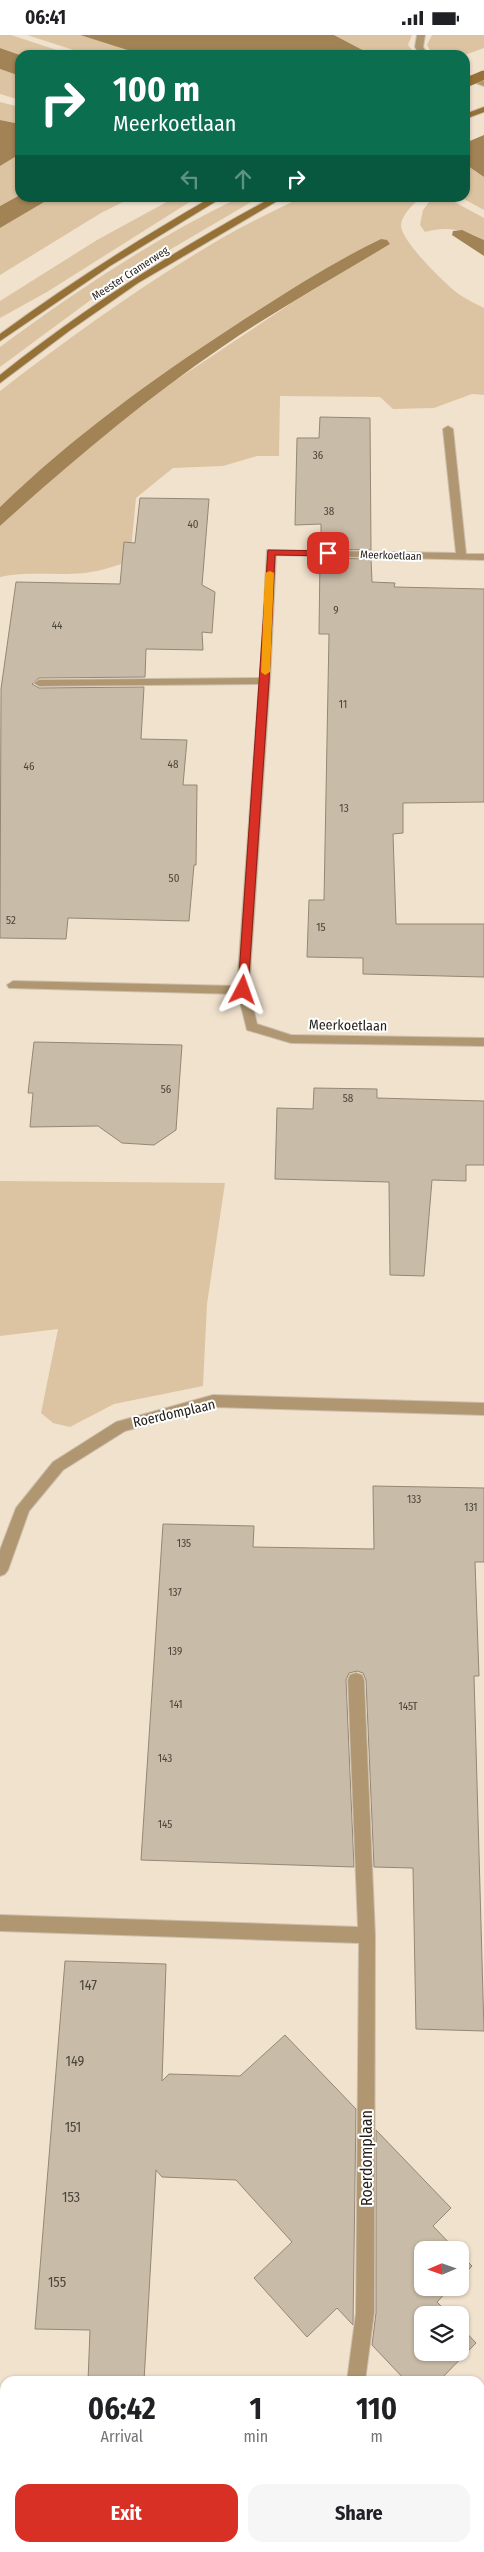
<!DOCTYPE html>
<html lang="en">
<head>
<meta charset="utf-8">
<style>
  body { margin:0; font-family:"Fira Sans Condensed",sans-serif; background:#f6f6f6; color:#202124; height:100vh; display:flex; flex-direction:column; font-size:19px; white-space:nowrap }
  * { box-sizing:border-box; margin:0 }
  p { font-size:16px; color:#757577 }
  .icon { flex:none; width:28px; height:28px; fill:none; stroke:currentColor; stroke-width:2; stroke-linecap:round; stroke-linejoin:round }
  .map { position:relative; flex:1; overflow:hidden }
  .sheet { position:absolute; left:0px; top:2341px; width:485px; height:176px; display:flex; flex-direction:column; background:#fff; border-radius:15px 15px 0 0; box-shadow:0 1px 4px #0004 }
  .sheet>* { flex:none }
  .top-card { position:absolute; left:15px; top:15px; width:455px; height:152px; border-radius:15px; box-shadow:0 1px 4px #0004; background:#0b6e4f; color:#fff; overflow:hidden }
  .needle { width:32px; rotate:268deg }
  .controls { position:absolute; left:414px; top:2206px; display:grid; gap:10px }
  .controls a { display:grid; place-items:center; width:55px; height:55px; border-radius:10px; background:#fff; box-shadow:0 1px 4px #0004; font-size:25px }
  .pin { position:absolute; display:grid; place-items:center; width:42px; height:42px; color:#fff; margin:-21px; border-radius:10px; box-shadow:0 2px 8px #0006 }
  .me { position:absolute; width:55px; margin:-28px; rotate:4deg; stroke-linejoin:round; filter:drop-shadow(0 0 4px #0008) }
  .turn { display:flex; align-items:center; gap:18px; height:105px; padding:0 15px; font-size:22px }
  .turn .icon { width:65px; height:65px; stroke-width:2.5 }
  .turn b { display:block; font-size:35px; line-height:42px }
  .lanes { display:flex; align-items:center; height:48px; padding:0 15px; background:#0003; justify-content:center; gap:25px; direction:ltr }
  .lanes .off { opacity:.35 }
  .eta { display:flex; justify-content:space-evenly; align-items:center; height:85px; text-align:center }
  .eta b { font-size:30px; font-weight:700; line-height:35px }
  .action { display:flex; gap:10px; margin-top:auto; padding:10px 15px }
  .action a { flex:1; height:58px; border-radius:15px; background:#d93025; color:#fff; font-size:20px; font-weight:700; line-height:58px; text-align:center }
  .action a+a { background:#f6f6f6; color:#202124 }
  .status { display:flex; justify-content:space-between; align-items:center; height:35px; padding:0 25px; background:#fff; direction:ltr }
  .status svg { height:14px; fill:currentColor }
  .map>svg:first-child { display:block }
</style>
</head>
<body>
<div class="status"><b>06:41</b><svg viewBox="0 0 49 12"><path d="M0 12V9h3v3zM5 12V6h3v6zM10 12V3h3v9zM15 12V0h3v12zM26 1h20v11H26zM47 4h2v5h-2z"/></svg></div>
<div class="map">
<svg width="484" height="2517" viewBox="0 0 484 2517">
  <rect width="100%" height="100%" fill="#f1e2ce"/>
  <g fill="#dcc4a2">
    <polygon points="0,0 11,0 72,20 20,20 0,13"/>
    <polygon points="27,0 80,0 143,20 89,20"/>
    <polygon points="334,0 412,0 408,10 416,20 372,20"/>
    <polygon points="432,0 484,0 484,13 465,20 433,20 427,10"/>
    <polygon points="0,34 20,41 20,65 0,59"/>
    <polygon points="0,67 20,72 20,89 0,85"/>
    <polygon points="20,119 20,160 0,171 0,131"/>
    <polygon points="465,129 484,142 484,175 462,163 465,162"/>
    <path d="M240 162 258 163 166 217 92 264 0 332V312C76 256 155 203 240 162Z"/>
    <polygon points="51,163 131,163 101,178 0,240 0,193"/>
    <polygon points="174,163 196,163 47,257 0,283 0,266 97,205"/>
    <path d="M300 163H420C413 170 401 180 401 191 402 207 446 250 460 260 468 265 476 269 484 273V360L472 359 434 373 393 374 380 362 280 361 279 421H257L223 431 173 433 136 463 130 526C115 531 101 536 85 538 56 541 29 536 0 542V491L91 410 173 347 293 267 390 209 381 204C329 229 282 260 234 291 151 345 71 403 0 472V356C71 301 145 248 222 203 248 188 274 176 300 163Z"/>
    <path d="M432 163H447L484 183V205C465 194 446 191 425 197L420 190 423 175Z"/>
    <polygon points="0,1146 225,1148 207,1269 203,1351 114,1369 70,1392 53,1388 41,1378 58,1294 0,1301"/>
  </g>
  <g fill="#a18355">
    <polygon points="80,0 334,0 372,20 143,20"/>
    <polygon points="0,13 20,20 20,41 0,34"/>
    <polygon points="465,64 484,71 484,142 465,129"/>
    <polygon points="0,85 20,89 20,119 0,131"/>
    <polygon points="20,160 20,162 51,163 0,193 0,171"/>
    <polygon points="462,195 484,205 484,221 452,200 453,196"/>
    <path d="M381 204 387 205 390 209C334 243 276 275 222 312 143 366 71 427 0 491V472C71 403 151 345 234 291 282 260 329 229 381 204Z"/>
  </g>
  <polygon fill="#f1e2ce" points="465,61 484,69 484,100 465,108"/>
  <g fill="#c8bba7" stroke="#948775">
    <polygon points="320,382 370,383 371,515 321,514 321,489 295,490 297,403 319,403"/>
    <polygon points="140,463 209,464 202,550 215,557 212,598 202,597 203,615 146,614 145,642 39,643 32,649 39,653 144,652 141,704 187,705 183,750 197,750 196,830 194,830 189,886 68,883 66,904 0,903 1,654 16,547 120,549 124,507 135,508"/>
    <polygon points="320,523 371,524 372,547 395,548 394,552 484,554 484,767 403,768 403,798 393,799 396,889 484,889 484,942 363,939 363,923 307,922 309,865 324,865 329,599 319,599"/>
    <polygon points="34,1007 182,1010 176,1095 154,1110 122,1108 98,1091 30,1092 33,1058 28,1058"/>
    <polygon points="314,1053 377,1054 377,1063 484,1066 484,1130 466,1130 466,1146 432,1145 424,1241 390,1240 389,1147 275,1144 277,1073 313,1074"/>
    <polygon points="373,1451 484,1453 484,1527 475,1527 479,1641 474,1641 484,1996 416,1994 413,1833 374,1832 366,1645 363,1638 357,1636 349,1638 346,1645 354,1832 141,1825 163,1489 254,1491 253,1512 374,1514"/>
    <polygon points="65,1926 166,1929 162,2046 169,2039 240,2041 285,2000 356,2074 353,2290 337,2273 307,2302 254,2243 292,2207 236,2145 162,2142 156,2135 144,2346 88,2346 90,2295 35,2294"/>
    <polygon points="376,2095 451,2173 433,2191 456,2215 422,2215 422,2252 451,2252 437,2267 450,2280 422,2280 422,2318 460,2318 460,2291 476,2308 439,2346 406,2346 372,2310 376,2278"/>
    <polygon points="460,2219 472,2231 460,2244"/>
  </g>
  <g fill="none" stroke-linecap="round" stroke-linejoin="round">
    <g stroke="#ccbfad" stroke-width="2">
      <g id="minor">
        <polygon points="417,0 425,0 423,12 428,20 420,20 415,12"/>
        <polygon points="465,39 484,46 484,51 465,44"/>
        <polygon points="448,391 453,394 466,519 484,519 484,525 276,520 270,646 249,955 257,989 291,1000 484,1003 484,1011 291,1008 247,995 238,959 9,953 7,950 13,946 237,951 259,649 39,651 34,648 39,645 260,643 267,515 456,518 443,394"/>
        <polygon points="213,1360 484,1368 484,1380 213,1372 125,1396 63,1435 29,1476 8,1535 5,1539 0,1541 0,1515 16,1473 53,1427 116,1387"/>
        <polygon points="356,1638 362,1640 364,1645 375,1900 374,2278 365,2346 347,2346 356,2278 359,1908 0,1896 0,1880 358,1892 348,1645 350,1640"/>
        <rect x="333" y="2512" width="20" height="5"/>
      </g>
    </g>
    <g stroke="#ccbfad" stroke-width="2">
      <g id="secondary">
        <polygon points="484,72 484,77 465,84 465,79"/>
        <path d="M212 162H223L110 231 0 306V299C68 249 139 204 212 162Z"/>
        <path d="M273 162H284L138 248 69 296 0 348V340C85 272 177 214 273 162Z"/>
      </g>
    </g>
    <use href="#minor" fill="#b09772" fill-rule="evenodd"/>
    <use href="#secondary" fill="#967135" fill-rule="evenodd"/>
    <g stroke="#ccbfad" stroke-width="10" stroke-linecap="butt">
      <polyline id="secondary-bridge" points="465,48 484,40"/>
    </g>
    <use href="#secondary-bridge" stroke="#967135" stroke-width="9"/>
  </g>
  <polygon fill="#d93025" stroke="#8d1f18" points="268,515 328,516 332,518 328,521 275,520 269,646 248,955 243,959 238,955"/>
  <polygon fill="#f59e0b" points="270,536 274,538 270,637 265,640 261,637 265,538"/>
  <g text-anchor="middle" stroke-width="4" stroke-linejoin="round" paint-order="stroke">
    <g font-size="11" fill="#231e17" stroke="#fff">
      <text transform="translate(130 238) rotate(-33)" y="4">Meester Cramerweg</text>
      <text transform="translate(391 520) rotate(2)" y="4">Meerkoetlaan</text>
    </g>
    <g font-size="11" fill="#4c453b">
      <text x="318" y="424">36</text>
      <text x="329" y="480">38</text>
      <text x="193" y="493">40</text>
      <text x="336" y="579">9</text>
      <text x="57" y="594">44</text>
      <text x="343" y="673">11</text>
      <text x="173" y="733">48</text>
      <text x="29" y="735">46</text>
      <text x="344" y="777">13</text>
      <text x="174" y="847">50</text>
      <text x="11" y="889">52</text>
      <text x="321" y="896">15</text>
      <text x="166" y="1058">56</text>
      <text x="348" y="1067">58</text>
      <text x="414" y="1468">133</text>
      <text x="471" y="1476">131</text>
      <text x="184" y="1512">135</text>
      <text x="175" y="1561">137</text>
      <text x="175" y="1620">139</text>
      <text x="176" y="1673">141</text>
      <text x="408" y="1675">145T</text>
      <text x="165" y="1727">143</text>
      <text x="165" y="1793">145</text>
    </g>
    <g font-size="14" fill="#231e17" stroke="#fff">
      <text transform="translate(348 990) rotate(1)" y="5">Meerkoetlaan</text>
      <text transform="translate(174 1378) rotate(-13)" y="5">Roerdomplaan</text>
    </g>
    <g font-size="14" fill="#4c453b">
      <text x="88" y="1955">147</text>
      <text x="75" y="2031">149</text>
      <text x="73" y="2097">151</text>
      <text x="71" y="2167">153</text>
      <text x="57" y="2252">155</text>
    </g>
    <g font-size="16" fill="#231e17" stroke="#fff">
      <text transform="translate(366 2123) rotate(-90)" y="6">Roerdomplaan</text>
    </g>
  </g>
</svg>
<div class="controls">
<a><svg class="needle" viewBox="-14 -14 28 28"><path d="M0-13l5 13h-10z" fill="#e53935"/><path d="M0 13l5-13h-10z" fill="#757577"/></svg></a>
<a><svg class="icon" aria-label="layers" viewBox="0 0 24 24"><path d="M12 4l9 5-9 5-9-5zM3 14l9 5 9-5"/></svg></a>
</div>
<div class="pin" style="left:328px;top:518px;background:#d93025"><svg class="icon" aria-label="arrive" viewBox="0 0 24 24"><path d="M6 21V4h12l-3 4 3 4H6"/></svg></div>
<svg class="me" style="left:243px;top:955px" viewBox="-20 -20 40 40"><path d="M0-17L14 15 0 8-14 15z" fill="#d93025" stroke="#fff" stroke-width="4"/></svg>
<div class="top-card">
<div class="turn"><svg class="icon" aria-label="right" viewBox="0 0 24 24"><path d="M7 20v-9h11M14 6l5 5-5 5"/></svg><div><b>100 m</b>Meerkoetlaan</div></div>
<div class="lanes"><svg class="icon off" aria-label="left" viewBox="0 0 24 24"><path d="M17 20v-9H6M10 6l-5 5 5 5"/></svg><svg class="icon off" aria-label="ahead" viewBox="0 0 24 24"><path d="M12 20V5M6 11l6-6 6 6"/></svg><svg class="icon" aria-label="right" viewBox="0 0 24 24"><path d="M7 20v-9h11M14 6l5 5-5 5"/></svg></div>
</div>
<section class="sheet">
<div class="eta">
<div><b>06:42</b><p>Arrival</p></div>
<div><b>1</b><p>min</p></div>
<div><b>110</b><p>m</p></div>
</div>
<div class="action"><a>Exit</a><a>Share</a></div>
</section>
</div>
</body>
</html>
